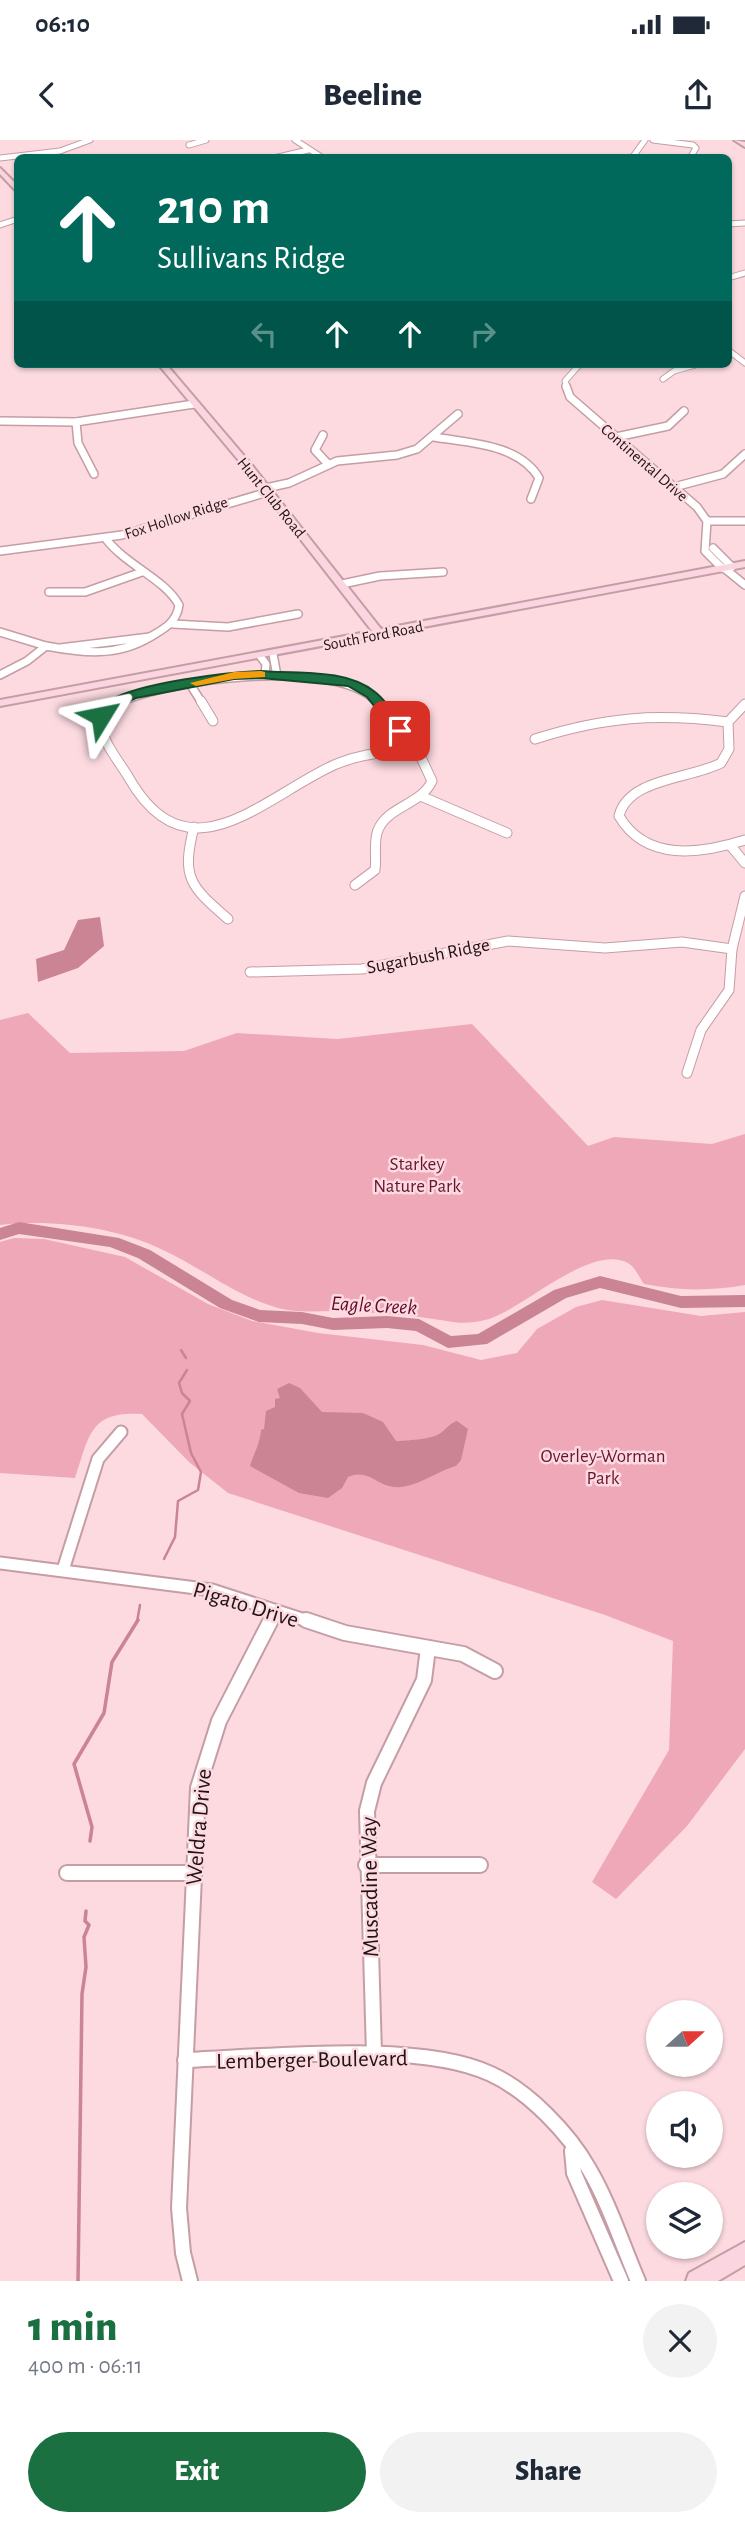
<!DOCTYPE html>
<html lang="en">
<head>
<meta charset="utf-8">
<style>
  body { margin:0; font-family:"Alegreya Sans",sans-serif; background:#f2f2f3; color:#1f2937; height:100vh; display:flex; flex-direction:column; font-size:26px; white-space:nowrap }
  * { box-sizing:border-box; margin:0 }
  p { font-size:23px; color:#747a83 }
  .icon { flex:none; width:38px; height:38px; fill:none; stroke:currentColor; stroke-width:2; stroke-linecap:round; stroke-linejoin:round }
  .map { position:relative; height:2141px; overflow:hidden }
  .side { display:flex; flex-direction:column; background:#fff; flex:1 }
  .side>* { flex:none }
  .top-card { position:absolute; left:14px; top:14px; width:718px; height:214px; border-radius:10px; box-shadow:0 2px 5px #0004; background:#00695c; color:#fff; overflow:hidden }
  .needle { width:46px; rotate:69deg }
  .fabs { position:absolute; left:646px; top:1860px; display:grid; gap:14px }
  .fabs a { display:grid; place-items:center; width:77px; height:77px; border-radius:50%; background:#fff; box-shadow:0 2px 5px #0004; font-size:35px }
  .pin { position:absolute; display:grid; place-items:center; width:60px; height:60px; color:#fff; margin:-30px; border-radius:14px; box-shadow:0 4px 10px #0006 }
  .me { position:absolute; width:77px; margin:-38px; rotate:55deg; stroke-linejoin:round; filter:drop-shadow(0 0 5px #0008) }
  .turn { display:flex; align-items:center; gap:24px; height:147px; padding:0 28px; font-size:32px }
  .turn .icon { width:91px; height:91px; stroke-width:2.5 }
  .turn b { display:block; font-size:49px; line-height:60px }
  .lanes { display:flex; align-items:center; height:66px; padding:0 28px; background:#0003; justify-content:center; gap:35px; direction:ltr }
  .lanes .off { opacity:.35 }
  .round { display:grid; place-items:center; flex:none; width:74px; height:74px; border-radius:37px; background:#f2f2f3 }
  .head { display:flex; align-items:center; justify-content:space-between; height:119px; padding:0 28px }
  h1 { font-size:42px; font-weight:800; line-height:52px; color:#1b7042 }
  .button { display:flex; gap:14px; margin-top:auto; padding:14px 28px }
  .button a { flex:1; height:80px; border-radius:42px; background:#1b7042; color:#fff; font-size:28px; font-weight:800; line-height:80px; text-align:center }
  .button a+a { background:#f2f2f3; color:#1f2937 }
  .status { display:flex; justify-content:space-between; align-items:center; height:49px; padding:0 35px; background:#fff; direction:ltr }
  .status svg { height:19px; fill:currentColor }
  header { display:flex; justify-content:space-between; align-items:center; height:91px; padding:0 28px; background:#fff; font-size:32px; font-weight:800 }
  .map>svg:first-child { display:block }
</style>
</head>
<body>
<div class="status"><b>06:10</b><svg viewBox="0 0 49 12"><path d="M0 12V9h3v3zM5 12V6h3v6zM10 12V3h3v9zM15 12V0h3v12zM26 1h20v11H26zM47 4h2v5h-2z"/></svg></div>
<header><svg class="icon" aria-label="back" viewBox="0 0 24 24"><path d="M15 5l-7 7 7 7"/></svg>Beeline<svg class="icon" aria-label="share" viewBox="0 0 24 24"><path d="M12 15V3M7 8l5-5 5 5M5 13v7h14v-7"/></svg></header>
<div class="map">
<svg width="745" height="2141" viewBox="0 0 745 2141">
  <rect width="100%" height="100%" fill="#fcdae0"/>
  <g fill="#efa8b8">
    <path d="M28 873 70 913 184 911 237 893 338 899 472 884 588 1006 614 997 712 1004 745 994V1145C710 1151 679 1151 644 1144 639 1137 635 1127 628 1123 591 1103 521 1170 489 1179 476 1183 460 1184 447 1181 411 1175 373 1172 336 1171 317 1171 297 1173 278 1168 238 1157 203 1129 165 1111 117 1087 53 1079 0 1085V880Z"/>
    <path d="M14 1098 44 1099 125 1117 208 1164 252 1181 318 1193 423 1205 481 1220 517 1213 537 1189 576 1167 602 1160 701 1176 745 1172V1609L687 1686 616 1759 592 1742 669 1610 673 1501 605 1475 228 1353 189 1322 142 1274C89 1271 90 1295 75 1338L0 1333V1102Z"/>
  </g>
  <g fill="#ca8494">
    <polygon points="100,777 104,806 78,828 38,842 36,819 64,810 78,780"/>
    <path d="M289 1243 300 1248 322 1272 363 1273 383 1282 396 1301C405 1301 432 1299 439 1294 446 1290 448 1284 457 1281L468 1289 461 1320 456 1326C437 1331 415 1349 394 1347 376 1345 368 1328 348 1337L342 1348 328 1358 299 1353 250 1326C254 1313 260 1304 261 1290L264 1289 266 1271 275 1267V1259L280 1258 277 1249Z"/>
  </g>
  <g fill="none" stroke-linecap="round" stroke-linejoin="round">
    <g stroke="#ca8494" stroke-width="2.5">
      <polyline points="181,1210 186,1218"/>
      <polyline points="164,1419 175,1397 178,1361 198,1350 201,1332 191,1313 182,1274 190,1261 182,1253 179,1243 187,1230"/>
      <polyline points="137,1482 140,1465"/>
    </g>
    <g stroke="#ca8494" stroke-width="3.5">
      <polyline points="90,1701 92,1687 74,1624 104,1573 112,1522 138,1480"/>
      <polyline points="78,2141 82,1854 86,1827 84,1797 89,1785 85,1781 86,1771"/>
    </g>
    <polygon fill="#ca8494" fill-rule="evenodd" points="19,1082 119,1098 150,1110 232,1160 260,1170 302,1172 333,1178 387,1176 419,1179 451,1196 478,1194 554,1150 600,1136 681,1156 745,1155 745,1167 681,1168 600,1148 566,1158 487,1204 448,1208 416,1191 387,1188 333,1190 302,1184 259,1182 220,1168 138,1118 110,1107 19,1094 0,1100 0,1088"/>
    <g stroke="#c59da5" stroke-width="7">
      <g id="street-far4">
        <polyline points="295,0 323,18"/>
        <polyline points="653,0 693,5 696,8 690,18"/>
        <polyline points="189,5 206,0"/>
        <polyline points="0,18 60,11 90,0"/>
        <polyline points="274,18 308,10"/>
        <polyline points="632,18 645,0"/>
        <polyline points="728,84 745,83"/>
        <polyline points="0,85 18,79"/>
        <polyline points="728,138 745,133"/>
        <polyline points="728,210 745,223"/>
        <polyline points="663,239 674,231 699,224"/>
        <polyline points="567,247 565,241 580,224"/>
      </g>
    </g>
    <g stroke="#c59da5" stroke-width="10">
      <g id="street-far3">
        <polyline points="566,246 570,257 697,367 707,381 705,411 722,428"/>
        <polyline points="0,281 76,282 194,264"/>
        <polyline points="76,282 78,303 94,334"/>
        <polyline points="323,295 315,310 328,324"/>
        <path d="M434 297C469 303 519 304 539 338L531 359"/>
        <polyline points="616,297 668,286 684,271"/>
        <polyline points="674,347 723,334 745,314"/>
        <polyline points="266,348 289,343 337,321 397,315 417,309 458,274"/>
        <polyline points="707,381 745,381"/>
        <path d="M106 399C127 426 165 439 179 465 177 482 164 489 150 497"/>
        <polyline points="713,408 732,427"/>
        <polyline points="0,411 122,395 268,352"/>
        <polyline points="724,428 745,445"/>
        <polyline points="342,444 380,436 443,432"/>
        <polyline points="49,452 85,452 142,432"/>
        <polyline points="173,484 228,487 298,474"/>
        <polyline points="0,492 46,506"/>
        <polyline points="273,514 277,536"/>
        <polyline points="260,516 266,524 265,535"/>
        <path d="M0 535 27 521 46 506C83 513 117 517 150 497L60 508"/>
        <polyline points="190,544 202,563"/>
        <path d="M118 563C169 539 338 516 378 563"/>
      </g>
    </g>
    <g stroke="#c59da5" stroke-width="11">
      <g id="street-far2">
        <path d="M122 561 101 576C99 600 118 619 129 638 188 741 262 658 334 625 359 614 387 612 413 607"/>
        <polyline points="201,561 213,581"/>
        <path d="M745 564 728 582 729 609 721 623C691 639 628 638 619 676 646 722 700 714 745 700"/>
        <path d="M535 599C604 577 656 573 728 582"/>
        <polyline points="423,657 507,693"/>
        <path d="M194 687C181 738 190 746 228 779"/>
        <polyline points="730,705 745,723"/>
        <path d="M355 745 375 730C377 717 373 702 378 690 388 666 421 665 432 641L418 611 377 561"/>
        <polyline points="250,832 362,829 508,801 605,808 682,802 732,809"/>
        <polyline points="687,933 701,890 729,850 732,809 745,756"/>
      </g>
    </g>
    <g stroke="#c59da5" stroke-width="15">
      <g id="street-far1">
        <polyline points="0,1423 212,1450 311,1482"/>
        <polyline points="63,1430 98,1319 121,1292"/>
        <polyline points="270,1482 276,1471"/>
      </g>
    </g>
    <g stroke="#c59da5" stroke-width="18">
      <g id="street">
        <polyline points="306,1480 345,1493 463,1514 495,1531"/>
        <polyline points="366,1725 480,1725"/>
        <polyline points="67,1733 193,1733"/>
        <polyline points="374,1914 367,1671 374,1643 424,1540 428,1508"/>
        <path d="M185 1920C266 1917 421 1900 491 1934 528 1951 569 1993 589 2029 609 2063 622 2104 638 2141"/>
        <polyline points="572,2011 574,2033 621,2141"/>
        <polyline points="190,2141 183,2113 179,2068 198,1648 219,1581 271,1480"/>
      </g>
    </g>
    <g stroke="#c59da5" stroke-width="4">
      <g id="secondary">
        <polygon points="734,0 745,2 745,7"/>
        <polygon points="0,28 18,46 18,53 0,34"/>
        <polygon points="158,224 166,224 251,324 381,489 745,421 745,427 0,566 0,560 372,491 245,328"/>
        <polygon points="745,2102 745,2125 718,2141 686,2141 689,2133"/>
      </g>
    </g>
    <use href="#street-far4" stroke="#fff" stroke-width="5"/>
    <use href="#street-far3" stroke="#fff" stroke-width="7"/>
    <use href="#street-far2" stroke="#fff" stroke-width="9"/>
    <use href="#street-far1" stroke="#fff" stroke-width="11"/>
    <use href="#street" stroke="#fff" stroke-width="14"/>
    <use href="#secondary" fill="#fbd6e0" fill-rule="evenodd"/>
  </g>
  <path fill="#1b7042" stroke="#12492b" stroke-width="2" d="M261 531C297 534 346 528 375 552 387 561 397 578 406 591L396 593 367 557 348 546 261 538 234 539 136 558 118 566 105 578 95 576C100 570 105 564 111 560 139 543 227 532 261 531Z"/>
  <polygon fill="#f59e0b" points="261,531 265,532 265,537 234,539 196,546 190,543 234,532"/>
  <g text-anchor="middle" stroke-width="5" stroke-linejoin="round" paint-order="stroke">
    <g font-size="16" fill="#201215" stroke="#fcdae0">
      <text transform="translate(645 322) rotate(41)" y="6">Continental Drive</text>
      <text transform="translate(272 357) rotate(51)" y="6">Hunt Club Road</text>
      <text transform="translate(176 377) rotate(-18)" y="6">Fox Hollow Ridge</text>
      <text transform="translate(373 495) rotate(-11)" y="6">South Ford Road</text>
    </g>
    <g font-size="19" fill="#201215" stroke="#fcdae0">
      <text transform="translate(428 815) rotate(-11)" y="7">Sugarbush Ridge</text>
    </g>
    <g font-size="19" fill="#681432" stroke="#fcdae0">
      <text x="417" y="1030">Starkey<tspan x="417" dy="22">Nature Park</tspan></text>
      <text x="603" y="1322">Overley-Worman<tspan x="603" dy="22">Park</tspan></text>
    </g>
    <g font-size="21" font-style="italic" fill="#610b2c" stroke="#fcdae0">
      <text transform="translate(374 1165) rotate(3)" y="7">Eagle Creek</text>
    </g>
    <g font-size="23" fill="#201215" stroke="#fcdae0">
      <text transform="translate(246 1464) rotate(17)" y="8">Pigato Drive</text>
      <text transform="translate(198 1687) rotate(-85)" y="8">Weldra Drive</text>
      <text transform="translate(369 1747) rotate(-91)" y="8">Muscadine Way</text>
      <text transform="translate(312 1919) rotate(-1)" y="8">Lemberger Boulevard</text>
    </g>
  </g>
</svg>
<div class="fabs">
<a><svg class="needle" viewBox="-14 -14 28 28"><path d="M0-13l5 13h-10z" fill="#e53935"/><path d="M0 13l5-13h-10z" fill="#747a83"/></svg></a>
<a><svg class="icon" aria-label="sound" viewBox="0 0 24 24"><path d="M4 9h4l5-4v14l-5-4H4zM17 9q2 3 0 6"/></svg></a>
<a><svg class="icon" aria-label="layers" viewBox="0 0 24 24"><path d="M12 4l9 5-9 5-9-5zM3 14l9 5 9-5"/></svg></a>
</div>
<div class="pin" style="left:400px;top:591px;background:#d93025"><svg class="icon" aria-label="arrive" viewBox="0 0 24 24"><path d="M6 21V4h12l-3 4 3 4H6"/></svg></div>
<svg class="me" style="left:101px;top:576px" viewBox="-20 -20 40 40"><path d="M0-17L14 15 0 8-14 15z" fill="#1b7042" stroke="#fff" stroke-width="4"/></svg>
<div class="top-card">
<div class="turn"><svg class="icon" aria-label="ahead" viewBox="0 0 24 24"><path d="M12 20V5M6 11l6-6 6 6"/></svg><div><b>210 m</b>Sullivans Ridge</div></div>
<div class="lanes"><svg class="icon off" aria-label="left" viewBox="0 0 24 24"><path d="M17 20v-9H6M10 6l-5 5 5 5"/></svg><svg class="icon" aria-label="ahead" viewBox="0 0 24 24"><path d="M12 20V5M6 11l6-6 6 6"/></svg><svg class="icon" aria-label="ahead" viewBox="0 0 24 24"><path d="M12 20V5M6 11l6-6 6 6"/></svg><svg class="icon off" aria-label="right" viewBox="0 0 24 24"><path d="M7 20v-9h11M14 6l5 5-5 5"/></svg></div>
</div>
</div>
<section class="side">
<div class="head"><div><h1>1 min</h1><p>400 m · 06:11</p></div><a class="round"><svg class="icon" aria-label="close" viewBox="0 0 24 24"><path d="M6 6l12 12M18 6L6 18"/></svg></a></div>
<div class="button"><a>Exit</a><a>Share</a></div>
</section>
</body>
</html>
